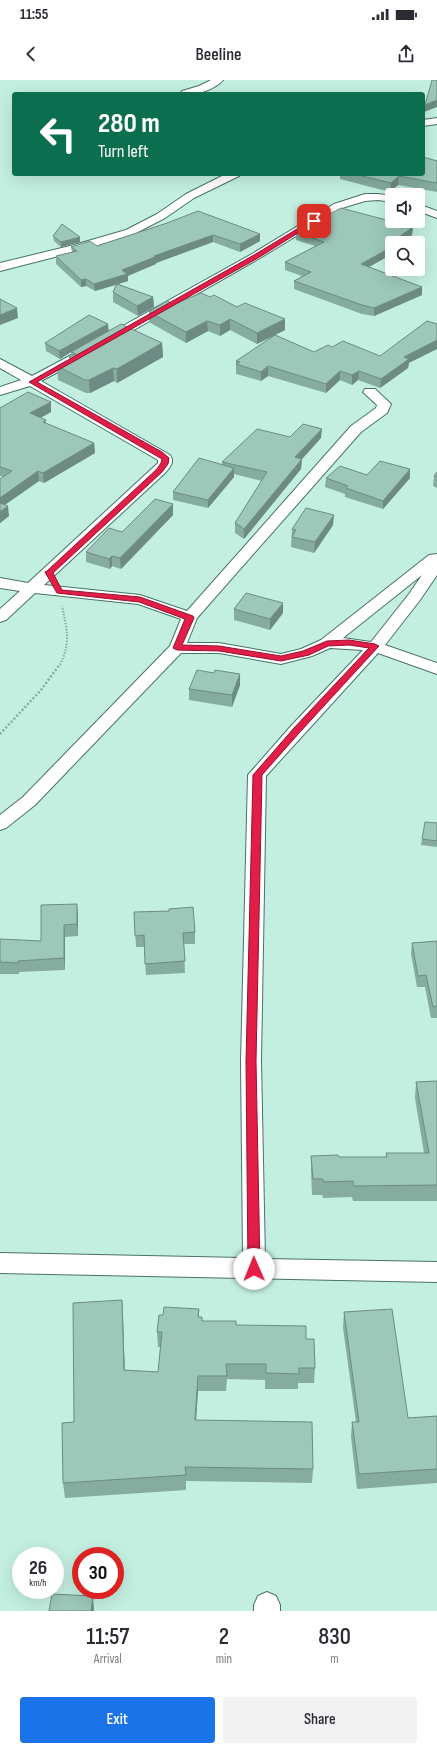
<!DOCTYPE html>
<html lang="en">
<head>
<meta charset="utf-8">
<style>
  body { margin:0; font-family:"Sofia Sans Condensed",sans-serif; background:#f2f2f3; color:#2b2b33; height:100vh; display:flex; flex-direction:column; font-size:15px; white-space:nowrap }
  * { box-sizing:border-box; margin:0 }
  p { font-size:13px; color:#7c7c81 }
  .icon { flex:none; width:22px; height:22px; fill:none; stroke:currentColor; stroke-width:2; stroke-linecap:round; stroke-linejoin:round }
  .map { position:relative; height:1531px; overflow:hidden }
  .panel { display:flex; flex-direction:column; background:#fff; flex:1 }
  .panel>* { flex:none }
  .hud { position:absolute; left:12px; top:12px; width:413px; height:84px; border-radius:4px; box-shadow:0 4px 16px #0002; background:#0b6e4f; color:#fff; overflow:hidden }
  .buttons { position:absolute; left:385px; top:108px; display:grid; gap:8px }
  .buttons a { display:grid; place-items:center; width:40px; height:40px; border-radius:4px; background:#fff; box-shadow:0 4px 16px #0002; font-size:20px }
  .speed { position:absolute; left:12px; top:1467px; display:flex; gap:8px; font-size:20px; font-weight:700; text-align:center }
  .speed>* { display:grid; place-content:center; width:52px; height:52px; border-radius:50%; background:#fff; box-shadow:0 4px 16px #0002; line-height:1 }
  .speed small { font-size:10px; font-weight:400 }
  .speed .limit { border:6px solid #d22; background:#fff; color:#111 }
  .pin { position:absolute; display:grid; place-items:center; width:34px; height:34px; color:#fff; margin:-17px; border-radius:8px; box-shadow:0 2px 6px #0006 }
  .me { position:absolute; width:44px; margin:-22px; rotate:359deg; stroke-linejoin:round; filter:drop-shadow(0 0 3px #0008) }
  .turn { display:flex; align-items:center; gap:14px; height:84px; padding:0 20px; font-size:18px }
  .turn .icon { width:52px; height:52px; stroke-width:2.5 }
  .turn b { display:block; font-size:28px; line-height:34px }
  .eta { display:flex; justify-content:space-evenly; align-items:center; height:68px; text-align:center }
  .eta b { font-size:24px; font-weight:600; line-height:28px }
  .cta { display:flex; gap:8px; margin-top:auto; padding:8px 20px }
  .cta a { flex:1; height:46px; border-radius:4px; background:#1a73e8; color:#fff; font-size:16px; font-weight:600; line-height:46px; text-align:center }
  .cta a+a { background:#f2f2f3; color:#2b2b33 }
  .status { display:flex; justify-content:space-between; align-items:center; height:28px; padding:0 20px; background:#fff; direction:ltr }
  .status svg { height:11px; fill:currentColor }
  header { display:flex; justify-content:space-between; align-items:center; height:52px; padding:0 20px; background:#fff; font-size:18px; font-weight:600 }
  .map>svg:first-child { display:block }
</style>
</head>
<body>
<div class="status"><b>11:55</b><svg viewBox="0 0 49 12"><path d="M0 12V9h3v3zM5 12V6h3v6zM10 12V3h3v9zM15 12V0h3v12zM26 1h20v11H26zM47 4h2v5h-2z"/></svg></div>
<header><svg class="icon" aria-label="back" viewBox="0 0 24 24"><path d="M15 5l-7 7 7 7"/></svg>Beeline<svg class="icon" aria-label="share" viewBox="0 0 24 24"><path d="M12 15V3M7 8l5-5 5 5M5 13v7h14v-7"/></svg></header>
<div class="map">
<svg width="437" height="1531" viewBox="0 0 437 1531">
  <rect width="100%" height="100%" fill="#c3efe0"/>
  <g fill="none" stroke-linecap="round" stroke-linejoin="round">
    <g stroke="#497265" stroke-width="2">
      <g id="minor">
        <path d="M211 0H223C215 10 193 17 181 13L182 11 199 6Z"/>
        <polygon points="437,38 437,44 423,46 423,40"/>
        <polygon points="226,94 240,94 239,96 194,118 165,138 134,154 82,170 0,191 0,183 74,165 126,150 157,134 186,114"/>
        <polygon points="365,114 378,114 392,116 392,122 378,120 365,121 342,128 260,178 111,263 103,263 101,260 103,257 252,174 334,124"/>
        <polygon points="418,124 437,131 437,138 418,131"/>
        <path d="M79 271 84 272 85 275 84 278 41 301 170 375C175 382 170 387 165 393L44 505 140 515 187 531 351 346 376 328 377 325 363 312 365 309H375L391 324 387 333 361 352 197 538 187 563H219L281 574 301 569 321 560 429 475 437 474V495L420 520 385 565 437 583V594L378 573 266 696 261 981 265 1179 437 1182V1202L0 1193V1173L243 1178 241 981 248 695 291 646 363 570 330 568 312 576 281 584 219 573H181L35 725 6 748 0 750V735L23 717 170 566 181 539 138 524 35 513 6 540 0 542V529L20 511 0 508V498L28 503 158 383V380L30 306 0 315V307L21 300 0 288V279L32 296ZM422 495 409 514 371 562 343 558Z"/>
        <polygon points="267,1512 276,1516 280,1525 280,1531 254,1531 254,1525 258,1516"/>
      </g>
    </g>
    <path stroke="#88aba0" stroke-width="2" stroke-dasharray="1.5 1.5" stroke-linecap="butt" d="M60 585C71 562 67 550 62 526"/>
    <polyline stroke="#88aba0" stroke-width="2.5" stroke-dasharray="2 2" stroke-linecap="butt" points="0,654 41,610 60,584"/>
    <use href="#minor" fill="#fff" fill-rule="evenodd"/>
  </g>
  <g fill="#86ab9f">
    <polygon points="427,78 437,81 437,112 398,105 390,112 340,99 340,94 423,94"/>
    <polygon points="167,143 260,161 240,172 213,162 156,183 156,184 128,195 128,201 118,204 153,217 154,227 138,236 113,222 113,212 116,205 95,211 86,206 81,207 56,184 56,176 72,172 71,167 97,166"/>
    <polygon points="413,147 412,155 401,163 392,163 392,174 369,187 422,207 422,215 374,236 362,234 294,209 294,201 302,196 285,190 285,182 315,166 296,160 296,152"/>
    <polygon points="53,156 80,162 61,167 54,161"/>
    <polygon points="210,217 237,227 285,239 285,250 257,264 230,250 220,256 208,251 186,263 149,242 149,232 174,224"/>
    <polygon points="109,251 162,263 163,277 117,303 114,301 90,313 86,313 58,300 57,286 70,280 69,277 72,276 71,272 60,279 46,271 45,263"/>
    <polygon points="332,267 380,276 409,283 408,288 380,308 358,300 352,305 340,300 326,313 268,296 261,301 236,294 236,281 314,272"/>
    <polygon points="51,322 51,332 40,338 46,340 46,343 94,363 95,373 44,403 39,401 5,425 9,436 0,443 3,397 0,396 0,328"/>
    <polygon points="290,357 321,358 302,379 301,389 244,459 235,453 235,443 262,401 234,394 234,397 208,428 173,420 173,412 222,384 222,382"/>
    <polygon points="437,392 437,408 433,406 434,396"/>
    <polygon points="367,395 410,398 383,429 345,417 345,414 325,407 326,398"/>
    <polygon points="173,424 173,435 121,489 112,486 110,489 86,482 86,472"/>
    <polygon points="333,445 314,473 291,467 292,449"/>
    <polygon points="234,529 283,533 270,550 234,540"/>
    <polygon points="214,593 240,594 240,605 232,627 189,620 189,609"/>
    <polygon points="437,743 437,767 421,765 422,759"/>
    <polygon points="134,832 195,852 195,864 184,864 185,893 146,895 144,867 136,867"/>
    <polygon points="78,835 78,856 65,857 65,890 19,892 19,894 0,894 0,859 41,861"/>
    <polygon points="437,861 437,938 431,938 425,907 417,907 411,874 412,863"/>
    <polygon points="437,1001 437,1121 353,1121 352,1117 323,1118 322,1115 312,1115 311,1091 311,1076 339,1077 386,1077 386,1073 424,1073 415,1018 416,1002"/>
    <polygon points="122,1220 125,1290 158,1292 161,1267 158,1267 157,1252 163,1235 199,1229 199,1237 203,1241 236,1245 306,1259 315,1288 314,1303 298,1303 298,1309 265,1309 265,1300 227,1299 226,1311 198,1311 196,1340 313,1389 312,1403 186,1401 186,1410 65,1418 63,1403 74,1342"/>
    <polygon points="344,1232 408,1338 437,1336 437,1403 357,1409 351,1357 352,1342 356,1342 343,1248"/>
  </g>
  <g fill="#6d8b82">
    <polygon points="437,20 437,27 424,32 425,25"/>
    <polygon points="399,96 398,105 390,112 391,103"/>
    <polygon points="413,147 412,155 401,163 392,163 392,174 360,192 361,184"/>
    <polygon points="260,154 260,161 240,172 240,164"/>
    <polygon points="213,155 213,162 156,183 156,184 128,196 128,201 95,211 94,204 122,190 154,176"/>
    <polygon points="80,157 80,162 61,167 61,162"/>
    <polygon points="86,199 86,206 81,207 81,200"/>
    <polygon points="422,207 422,215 374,236 374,228"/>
    <polygon points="153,217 154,227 138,236 137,226"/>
    <polygon points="17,228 18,238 0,245 0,235"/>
    <polygon points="230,239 230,250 220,256 220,245"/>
    <polygon points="285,239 285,250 257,264 257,253"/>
    <polygon points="207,241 208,251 186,263 186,252"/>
    <polygon points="108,244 109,252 71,272 60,279 59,271"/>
    <polygon points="437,260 437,269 409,283 408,288 380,308 381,299 404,277"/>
    <polygon points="162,263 163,277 117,303 117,289"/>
    <polygon points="268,286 268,296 261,301 261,292"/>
    <polygon points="113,288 114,301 90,313 89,300"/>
    <polygon points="340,291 340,300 326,313 326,304"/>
    <polygon points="359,291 358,300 352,305 352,295"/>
    <polygon points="51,322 51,332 31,343 30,333"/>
    <polygon points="322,349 321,358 302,379 301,389 244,459 244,449 295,377"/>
    <polygon points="94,363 95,373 44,403 43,393"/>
    <polygon points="234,388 234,397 208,428 208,420"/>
    <polygon points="410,389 410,398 383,429 383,421"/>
    <polygon points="38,391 39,401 0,428 0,418"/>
    <polygon points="173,424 173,435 121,489 120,478"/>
    <polygon points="8,426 9,436 0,443 0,432"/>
    <polygon points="334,435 333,445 314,473 315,462"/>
    <polygon points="112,476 112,486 110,489 109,479"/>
    <polygon points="283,523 283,533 270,550 270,539"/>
    <polygon points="240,594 240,605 232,627 232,615"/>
    <polygon points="77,824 78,835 78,856 77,844"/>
    <polygon points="64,845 65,857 65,890 64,878"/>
    <polygon points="122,1220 123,1235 125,1305 124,1290"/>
    <polygon points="198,1296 198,1311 195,1355 195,1340"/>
    <polygon points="93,1516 94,1531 91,1531"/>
  </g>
  <g fill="#9cc7b9" stroke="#6d8b82">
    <polygon points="432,0 437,0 437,20 425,25"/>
    <polygon points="423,77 427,78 437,81 437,103 399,96 391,103 354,94 423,94"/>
    <polygon points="341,128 413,147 391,163 392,164 392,167 361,184 422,207 374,228 362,225 294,201 311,192 285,182 324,162 296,152"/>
    <polygon points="198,131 260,154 240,164 213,155 154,176 155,177 122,190 127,194 94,204 86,199 81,200 56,176 77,171 71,167 90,161 97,166 167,143"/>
    <polygon points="62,144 80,157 61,162 53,156"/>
    <polygon points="117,204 153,217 137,226 113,212"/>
    <polygon points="201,213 210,217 214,215 237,227 245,223 285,239 257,253 230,239 220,245 207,241 186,252 149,232 167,221 174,224"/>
    <polygon points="0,219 17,228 0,235"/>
    <polygon points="89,235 108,244 59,271 45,263"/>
    <polygon points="427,241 437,244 437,260 404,277 409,279 381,299 359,291 352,295 340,291 326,304 268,286 261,292 236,284 240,282 236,281 275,255 314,272 328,265 332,267 343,261 380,276"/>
    <polygon points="121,244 162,263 117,289 113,288 89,300 85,300 57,286 72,279 69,277 76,274 71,272"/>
    <polygon points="28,312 51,322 30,333 46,340 43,342 94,363 43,393 38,391 0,418 0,399 12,391 0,387 0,328"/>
    <polygon points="303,344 322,349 295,377 302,379 244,449 235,443 267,392 222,382 257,349 290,357"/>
    <polygon points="199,378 234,388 208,420 173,412"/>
    <polygon points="380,381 410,389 383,421 346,408 348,406 326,398 340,386 367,395"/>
    <polygon points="437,392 437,397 434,396"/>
    <polygon points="155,419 173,424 120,478 112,476 109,479 86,472 109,448 122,452"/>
    <polygon points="0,423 8,426 0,432"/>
    <polygon points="306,428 334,435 315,462 292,457 296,450 292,449"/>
    <polygon points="246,513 283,523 270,539 234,529"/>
    <polygon points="197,590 214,593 215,590 240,594 232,615 189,609"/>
    <polygon points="425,742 437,743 437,761 422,759"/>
    <polygon points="77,824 77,844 64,845 64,878 18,881 18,883 0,882 0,859 41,861 41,825"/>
    <polygon points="193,827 195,852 183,853 185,881 145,884 144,855 135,856 134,832 169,831 169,829"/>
    <polygon points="437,861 437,926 433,927 426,895 418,896 412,863"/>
    <polygon points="437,1001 437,1105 354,1106 353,1101 324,1102 323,1099 313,1099 311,1076 338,1075 339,1077 387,1077 386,1073 429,1073 416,1002"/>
    <polygon points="122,1220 124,1290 158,1292 162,1252 157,1252 159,1235 163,1235 164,1227 199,1229 198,1237 202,1237 202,1241 236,1241 236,1245 306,1246 306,1259 314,1259 315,1288 299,1288 299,1294 266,1293 266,1284 226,1284 227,1296 198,1296 195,1340 312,1342 313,1389 185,1387 186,1395 63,1403 62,1343 74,1342 73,1223"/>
    <polygon points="392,1229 408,1338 437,1336 437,1389 359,1394 352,1342 359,1342 344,1232"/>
    <polygon points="52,1514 93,1516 91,1531 49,1531"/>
  </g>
  <polygon fill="#e11d48" stroke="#92132f" points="312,140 317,141 258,178 37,302 162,372 169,378 168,384 162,392 53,493 62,510 140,517 193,536 194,538 182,565 219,566 281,576 303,571 327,561 349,560 375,564 379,566 300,652 262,695 256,981 260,1189 258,1192 254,1194 250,1192 248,1189 246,981 253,695 294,648 369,568 349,565 328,566 309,575 281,581 219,571 177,570 173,568 185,539 139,522 57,513 45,492 47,491 157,389 161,383 162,379 29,302 254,175"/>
</svg>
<div class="buttons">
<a><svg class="icon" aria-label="sound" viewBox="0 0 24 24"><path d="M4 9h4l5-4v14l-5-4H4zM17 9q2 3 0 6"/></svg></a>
<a><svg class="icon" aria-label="search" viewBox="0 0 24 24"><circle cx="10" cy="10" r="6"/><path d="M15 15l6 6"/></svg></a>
</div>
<div class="speed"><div>26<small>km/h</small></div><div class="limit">30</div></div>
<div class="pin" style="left:314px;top:141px;background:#d93025"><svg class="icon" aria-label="arrive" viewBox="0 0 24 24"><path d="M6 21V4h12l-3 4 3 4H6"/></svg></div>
<svg class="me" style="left:254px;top:1189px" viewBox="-20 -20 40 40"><circle r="19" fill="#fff"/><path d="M0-13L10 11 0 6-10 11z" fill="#e11d48"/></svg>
<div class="hud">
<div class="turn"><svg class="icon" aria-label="left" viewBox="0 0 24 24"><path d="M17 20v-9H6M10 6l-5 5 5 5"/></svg><div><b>280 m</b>Turn left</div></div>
</div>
</div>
<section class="panel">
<div class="eta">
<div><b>11:57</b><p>Arrival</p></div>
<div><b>2</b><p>min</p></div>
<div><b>830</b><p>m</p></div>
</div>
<div class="cta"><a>Exit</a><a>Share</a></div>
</section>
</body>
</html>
